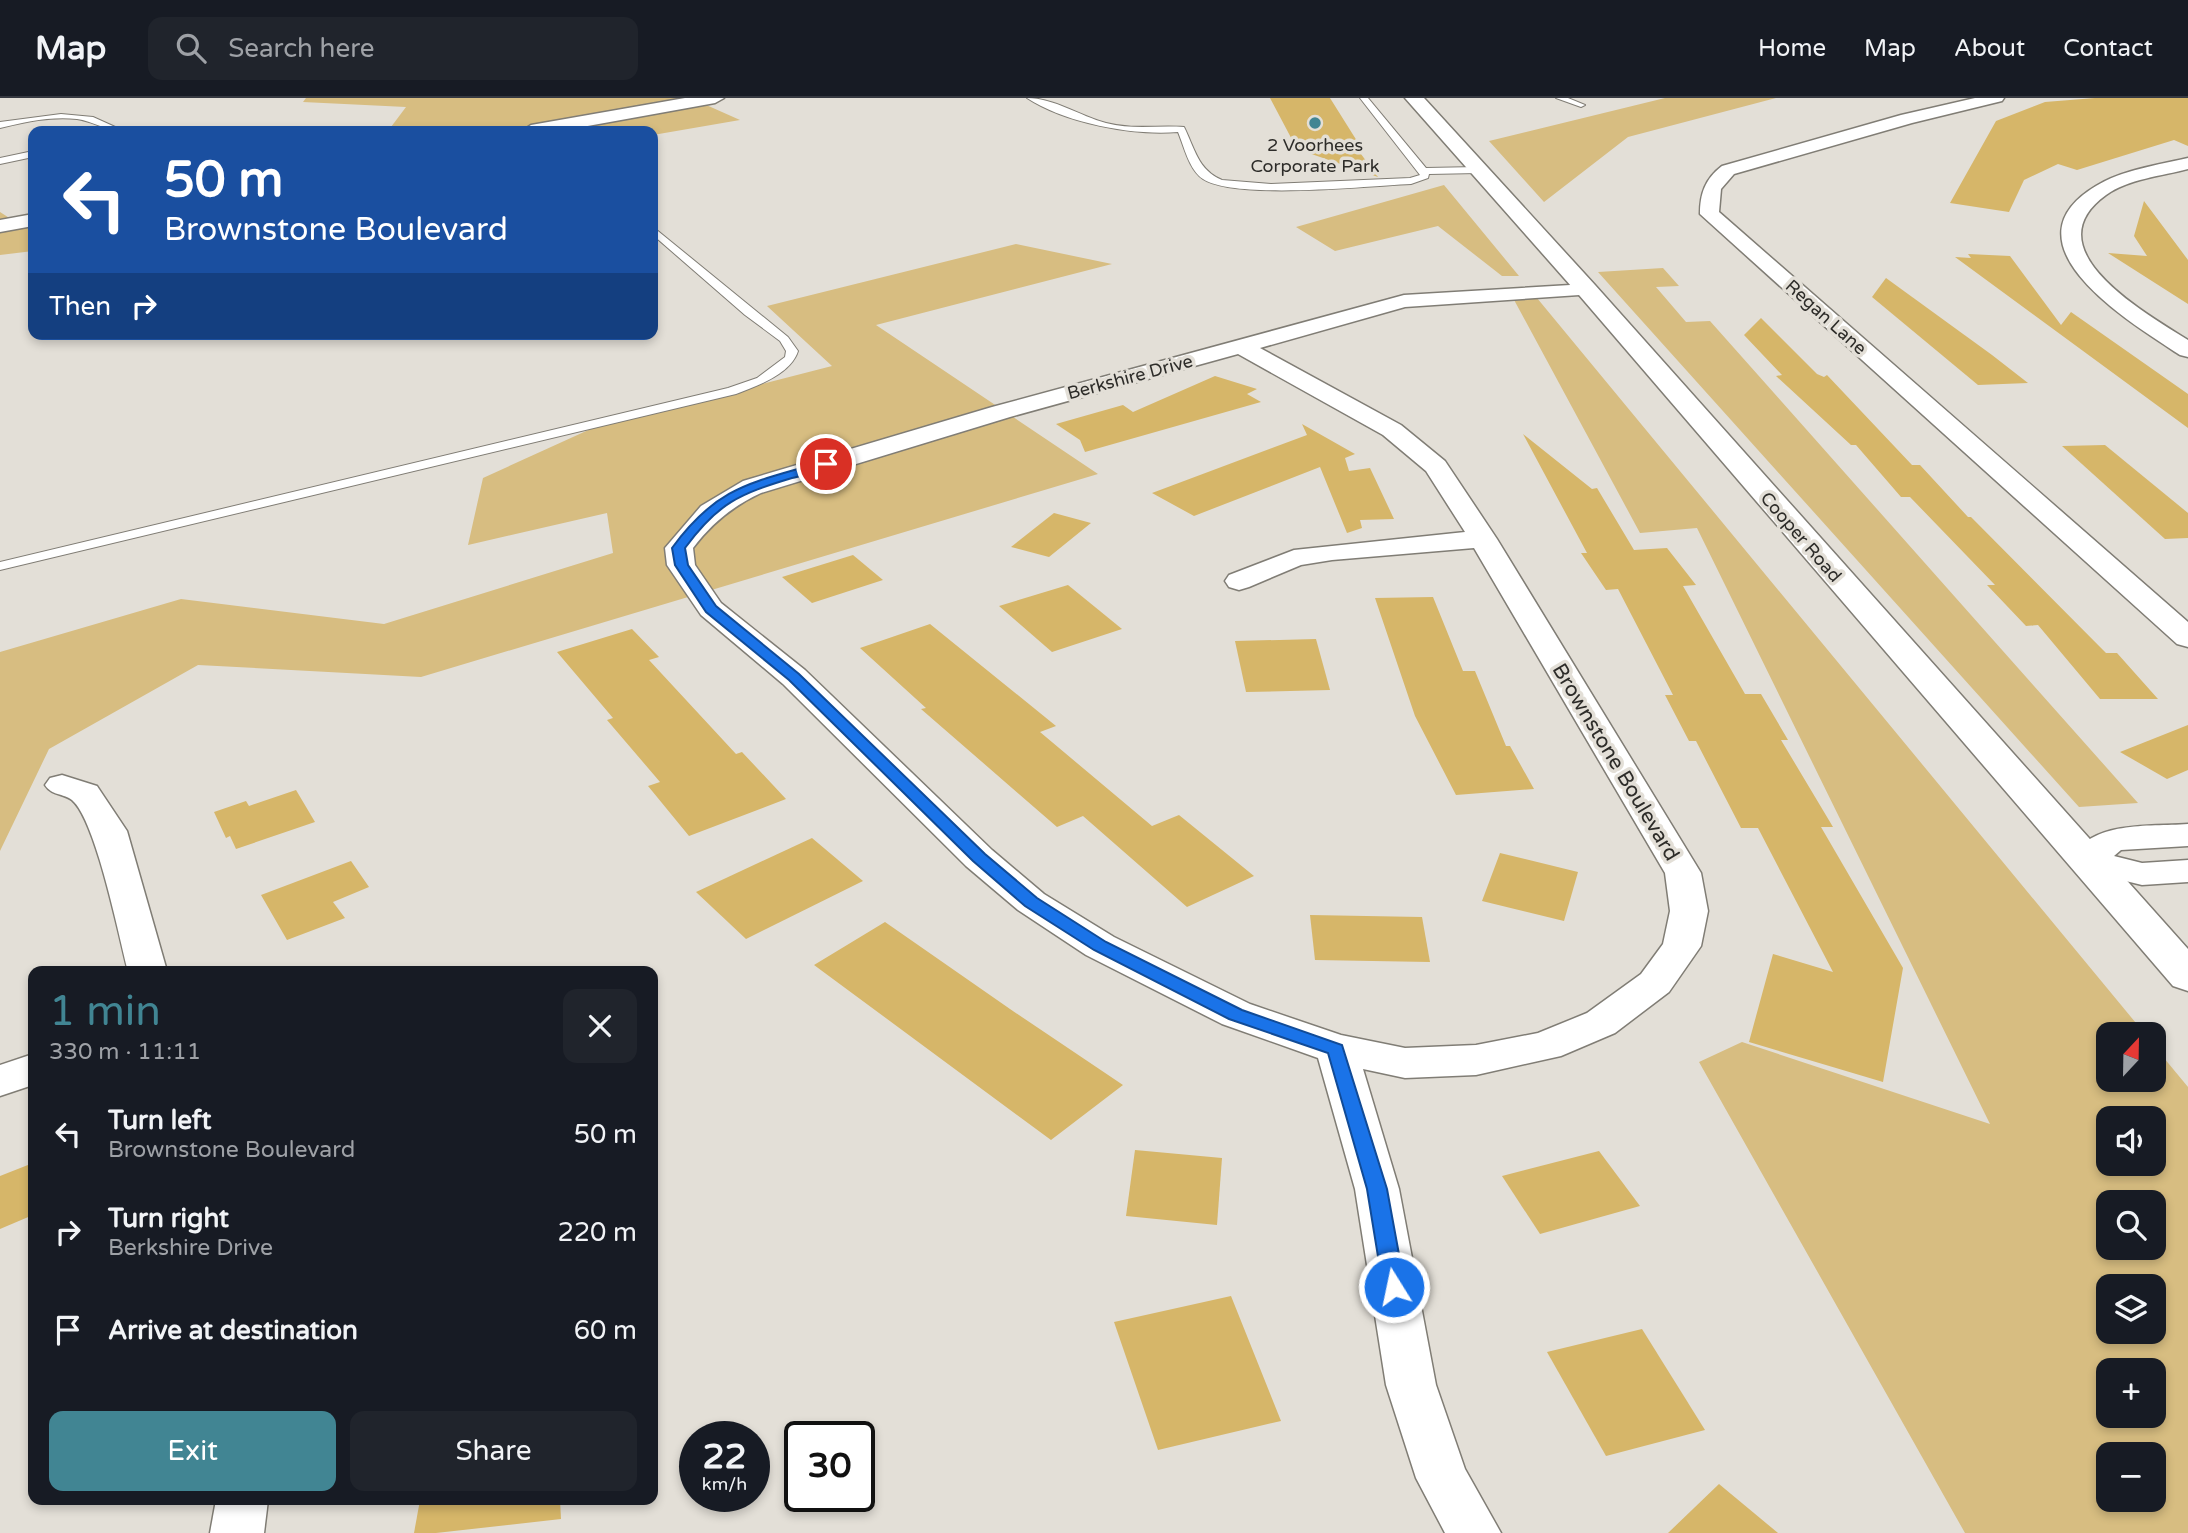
<!DOCTYPE html>
<html lang="en">
<head>
<meta charset="utf-8">
<style>
  body { margin:0; font-family:"Varela Round",sans-serif; background:#20242c; color:#f1f3f6; height:100vh; display:flex; flex-direction:column; font-size:26px; white-space:nowrap }
  * { box-sizing:border-box; margin:0 }
  p { font-size:23px; color:#9ea1a6 }
  .icon { flex:none; width:38px; height:38px; fill:none; stroke:currentColor; stroke-width:2; stroke-linecap:round; stroke-linejoin:round }
  .map { position:relative; flex:1; overflow:hidden }
  .drawer { position:absolute; left:28px; top:868px; width:630px; height:539px; display:flex; flex-direction:column; background:#171b24; border-radius:14px; box-shadow:0 4px 10px #0003 }
  .drawer>* { flex:none }
  .hud { position:absolute; left:28px; top:28px; width:630px; height:214px; border-radius:14px; box-shadow:0 4px 10px #0003; background:#1a4fa0; color:#fff; overflow:hidden }
  .needle { width:46px; rotate:22deg }
  .buttons { position:absolute; left:2096px; top:924px; display:grid; gap:14px }
  .buttons a { display:grid; place-items:center; width:70px; height:70px; border-radius:14px; background:#171b24; box-shadow:0 4px 10px #0003; font-size:35px }
  .speed { position:absolute; left:679px; top:1323px; display:flex; gap:14px; font-size:35px; font-weight:700; text-align:center }
  .speed>* { display:grid; place-content:center; width:91px; height:91px; border-radius:50%; background:#171b24; box-shadow:0 4px 10px #0003; line-height:1 }
  .speed small { font-size:18px; font-weight:400 }
  .speed .limit { border:4px solid #111; border-radius:10px; background:#fff; color:#111 }
  .pin { position:absolute; display:grid; place-items:center; width:60px; height:60px; color:#fff; margin:-30px; border:4px solid #fff; border-radius:50%; box-shadow:0 2px 7px #0007 }
  .me { position:absolute; width:77px; margin:-38px; rotate:350deg; stroke-linejoin:round; filter:drop-shadow(0 0 5px #0008) }
  .turn { display:flex; align-items:center; gap:24px; height:147px; padding:0 21px; font-size:32px }
  .turn .icon { width:91px; height:91px; stroke-width:2.5 }
  .turn b { display:block; font-size:49px; line-height:60px }
  .then { display:flex; align-items:center; height:66px; padding:0 21px; background:#0003; gap:14px; font-size:26px }
  .round { display:grid; place-items:center; flex:none; width:74px; height:74px; border-radius:14px; background:#20242c }
  .overview { display:flex; align-items:center; justify-content:space-between; height:119px; padding:0 21px }
  h1 { font-size:42px; font-weight:600; line-height:52px; color:#418593 }
  .button { display:flex; gap:14px; margin-top:auto; padding:14px 21px }
  .button a { flex:1; height:80px; border-radius:14px; background:#418593; color:#fff; font-size:28px; font-weight:600; line-height:80px; text-align:center }
  .button a+a { background:#20242c; color:#f1f3f6 }
  ul { padding:0; list-style:none }
  li { display:flex; align-items:center; gap:21px; height:98px; padding:0 21px }
  li div { flex:1 }
  li b { display:block; font-size:26px }
  li em { font-style:normal }
  header { display:flex; align-items:center; gap:42px; box-sizing:border-box; height:98px; padding:0 35px; background:#171b24; border-bottom:2px solid #363941 }
  header strong { font-size:33px }
  nav { display:flex; gap:38px; margin-inline-start:auto; font-size:24px }
  .search { width:490px; height:63px; background:#20242c; display:flex; align-items:center; gap:18px; box-sizing:border-box; padding:0 24px; border-radius:14px; color:#9ea1a6; font-size:26px }
  .map>svg:first-child { display:block }
</style>
</head>
<body>
<header>
<strong>Map</strong>
<div class="search"><svg class="icon" aria-label="search" viewBox="0 0 24 24"><circle cx="10" cy="10" r="6"/><path d="M15 15l6 6"/></svg>Search here</div>
<nav><a>Home</a><a>Map</a><a>About</a><a>Contact</a></nav>
</header>
<div class="map">
<svg width="2188" height="1435" viewBox="0 0 2188 1435">
  <rect width="100%" height="100%" fill="#e3dfd7"/>
  <g fill="#d7bd81" fill-rule="evenodd">
    <polygon points="306,0 704,0 695,2 740,22 653,37 653,33 388,33 406,9 303,4"/>
    <polygon points="1665,0 1776,0 1628,39 1544,104 1489,43"/>
    <polygon points="1444,87 1519,178 1502,178 1438,128 1335,153 1296,129"/>
    <polygon points="0,114 14,123 33,119 33,153 0,157"/>
    <polygon points="1016,146 1112,166 876,227 1098,376 421,579 198,567 49,651 0,753 0,554 181,501 384,526 613,455 607,415 468,447 483,380 595,329 832,268 767,208"/>
    <polygon points="1663,170 1679,188 1656,189 1686,224 1710,223 2138,705 2079,709 1598,174"/>
    <path d="M1513 200H1537L2145 936H2109V982H2154V948L2188 989V1435H1965L1699 964 1742 944 1990 1026 1697 430 1640 435ZM2109 1020H2154V1066H2109ZM2109 1104H2154V1150H2109ZM2109 1188H2154V1234H2109ZM2109 1272H2154V1318H2109ZM2109 1356H2154V1402H2109Z"/>
  </g>
  <g fill="#d6b669">
    <polygon points="1270,0 1330,0 1362,51 1358,52 1378,79 1297,51"/>
    <polygon points="2095,0 2188,0 2188,48 2174,42 2077,72 2058,66 2024,82 2009,114 1950,105 1996,23 2045,4"/>
    <polygon points="2144,103 2188,162 2188,206 2108,155 2147,158 2134,138"/>
    <polygon points="1968,156 2010,158 2061,227 2071,214 2188,296 2188,330 1955,159 1971,160"/>
    <polygon points="1886,180 1992,257 2028,285 1978,287 1872,199"/>
    <polygon points="1761,220 1817,276 1824,279 1827,277 1912,367 1920,367 1968,419 1971,419 2106,555 2117,555 2158,601 2100,601 2038,527 2026,528 1987,487 1995,487 1910,399 1901,399 1856,347 1851,347 1776,278 1782,277 1744,237"/>
    <polygon points="1215,278 1257,291 1247,296 1261,304 1085,354 1080,342 1056,326 1123,307 1133,314"/>
    <polygon points="1302,326 1355,356 1345,360 1349,373 1370,370 1394,421 1360,422 1362,430 1347,435 1320,369 1194,418 1152,395 1307,337"/>
    <polygon points="1523,336 1592,391 1597,390 1634,452 1667,450 1696,487 1683,488 1745,596 1761,596 1788,642 1781,642 1833,729 1821,729 1903,870 1883,984 1749,944 1773,856 1833,874 1758,730 1741,730 1696,643 1689,643 1665,597 1673,597 1618,491 1606,492 1581,455 1587,455"/>
    <polygon points="2105,347 2188,415 2188,440 2165,441 2062,348"/>
    <polygon points="1054,415 1091,425 1049,459 1011,449"/>
    <polygon points="853,457 883,482 812,505 782,479"/>
    <polygon points="1068,487 1122,531 1052,554 999,508"/>
    <polygon points="1433,499 1463,573 1475,573 1506,648 1510,648 1534,691 1456,697 1415,618 1375,500"/>
    <polygon points="930,526 1056,628 1040,634 1152,728 1179,717 1254,778 1187,809 1083,718 1057,729 921,611 926,610 860,550"/>
    <polygon points="632,531 659,559 649,562 736,656 742,654 786,701 689,738 648,688 660,684 607,622 613,620 557,554"/>
    <polygon points="1316,541 1330,592 1246,594 1235,543"/>
    <polygon points="2188,627 2188,672 2167,681 2120,654"/>
    <polygon points="296,692 315,724 236,751 230,738 226,740 214,714 246,703 249,708"/>
    <polygon points="812,740 863,783 746,841 696,794"/>
    <polygon points="1500,755 1578,774 1564,823 1482,803"/>
    <polygon points="351,763 369,789 333,804 345,820 287,842 261,797"/>
    <polygon points="1310,817 1422,819 1430,864 1315,862"/>
    <polygon points="885,824 1010,911 1123,987 1051,1042 814,867"/>
    <polygon points="1135,1052 1222,1060 1217,1127 1126,1118"/>
    <polygon points="1599,1053 1640,1108 1540,1136 1502,1078"/>
    <polygon points="33,1065 33,1117 0,1131 0,1078"/>
    <polygon points="1231,1198 1281,1323 1158,1352 1114,1224"/>
    <polygon points="1642,1231 1705,1332 1606,1358 1547,1254"/>
    <polygon points="1719,1386 1778,1435 1668,1435"/>
    <polygon points="420,1402 560,1402 561,1421 436,1435 414,1435"/>
  </g>
  <g fill="none" stroke-linecap="round" stroke-linejoin="round">
    <g stroke="#807d75" stroke-width="2">
      <g id="service">
        <path d="M1027 0C1054 0 1080 18 1106 25 1133 32 1158 27 1184 29 1195 51 1198 72 1222 82L1271 86 1410 80 1420 77 1360 0H1368L1426 70 1478 69 1482 72 1478 75 1429 76 1428 80 1411 86C1369 88 1234 102 1203 81 1189 72 1184 48 1178 34 1133 38 1065 25 1027 0Z"/>
        <polygon points="1556,0 1568,0 1585,7 1581,9"/>
        <path d="M61 16 93 19 124 33C108 34 93 23 77 21 51 18 25 24 0 30V24Z"/>
        <polygon points="33,53 33,59 0,66 0,60"/>
        <path d="M653 129 788 239 798 253C791 276 757 288 736 296L0 472V464L728 290 757 280 785 259 786 253 780 243 745 217 653 137Z"/>
      </g>
    </g>
    <g stroke="#807d75" stroke-width="3">
      <g id="minor">
        <path d="M1975 0H2004L2002 3 1912 25 1734 76 1721 91 1719 114 2188 524V549L2177 546 1700 116C1700 96 1705 81 1722 68L1901 17Z"/>
        <path d="M2188 60V71C2162 78 2128 81 2106 97 2031 151 2145 215 2188 242V259L2180 257C2131 225 1999 146 2096 88 2122 72 2158 67 2188 60Z"/>
        <path d="M1587 186 1594 188 1598 192 1594 196 1405 209 1260 250 1401 327 1445 363 1497 441 1701 775 1708 813 1701 848 1669 894 1615 935 1561 958 1476 977 1405 980 1363 971 1399 1091 1436 1287 1465 1371 1501 1435H1445L1416 1380 1386 1287 1355 1091 1318 960 1222 926 1086 857 1018 812 966 768 783 586 701 517 667 467 665 450 701 408 743 383 992 309 1404 197ZM1238 256 1383 337 1426 373 1465 434 1294 452 1229 477 1225 483 1229 489 1239 492 1249 489 1301 467 1332 462 1474 450 1665 775 1670 813 1663 846 1641 876 1587 915 1538 935 1476 947 1405 950 1341 937 1250 906 1114 839 1044 796 992 752 805 572 721 505 695 467 693 450C712 425 733 408 761 395L1010 319Z"/>
        <path d="M62 677 97 688 127 733 167 873H128C119 839 96 722 72 702 63 695 52 698 45 687L50 680Z"/>
        <path d="M2188 726V748L2121 752 2114 758 2142 765 2188 762V784L2142 787 2073 770 2068 762C2094 722 2146 729 2188 726Z"/>
        <polygon points="33,956 33,987 0,998 0,967"/>
        <polygon points="216,1402 268,1402 264,1435 210,1435"/>
      </g>
    </g>
    <g stroke="#807d75" stroke-width="3">
      <polygon id="tertiary" points="1405,0 1424,0 1595,187 2188,851 2188,893 2173,888 1579,197"/>
    </g>
    <g stroke="#807d75" stroke-width="3">
      <g id="secondary">
        <polygon points="685,0 724,0 715,5 560,33 522,33 531,27"/>
        <polygon points="33,116 33,128 0,134 0,122"/>
      </g>
    </g>
    <use href="#service" fill="#fff" fill-rule="evenodd"/>
    <use href="#minor" fill="#fff" fill-rule="evenodd"/>
    <use href="#tertiary" fill="#fff" fill-rule="evenodd"/>
    <use href="#secondary" fill="#fff" fill-rule="evenodd"/>
  </g>
  <path fill="#1a73e8" stroke="#114b97" stroke-width="2" d="M822 364 832 366C822 374 804 377 792 380 739 396 718 405 685 450L688 467 716 508 799 576 985 756 1037 800 1106 844 1242 912 1342 947 1387 1091 1405 1189 1402 1195 1394 1198 1387 1195 1383 1189 1367 1091 1328 955 1229 921 1094 852 1025 808 973 763 789 582 706 514 675 467 672 450C718 387 752 385 822 364Z"/>
  <circle fill="#418593" stroke="#e3dfd7" stroke-width="2.5" cx="1315" cy="25" r="7"/>
  <g text-anchor="middle" stroke-width="7" stroke-linejoin="round" paint-order="stroke">
    <g font-size="18" fill="#2d2c29" stroke="#e3dfd7">
      <text x="1315" y="53">2 Voorhees<tspan x="1315" dy="21">Corporate Park</tspan></text>
    </g>
    <g font-size="18" fill="#2d2c29" stroke="#e3dfd7">
      <text transform="translate(1826 219) rotate(42)" y="6">Regan Lane</text>
      <text transform="translate(1130 279) rotate(-15)" y="6">Berkshire Drive</text>
      <text transform="translate(1801 439) rotate(49)" y="6">Cooper Road</text>
    </g>
    <g font-size="21" fill="#2d2c29" stroke="#e3dfd7">
      <text transform="translate(1616 664) rotate(59)" y="7">Brownstone Boulevard</text>
    </g>
  </g>
</svg>
<div class="buttons">
<a><svg class="needle" viewBox="-14 -14 28 28"><path d="M0-13l5 13h-10z" fill="#e53935"/><path d="M0 13l5-13h-10z" fill="#9ea1a6"/></svg></a>
<a><svg class="icon" aria-label="sound" viewBox="0 0 24 24"><path d="M4 9h4l5-4v14l-5-4H4zM17 9q2 3 0 6"/></svg></a>
<a><svg class="icon" aria-label="search" viewBox="0 0 24 24"><circle cx="10" cy="10" r="6"/><path d="M15 15l6 6"/></svg></a>
<a><svg class="icon" aria-label="layers" viewBox="0 0 24 24"><path d="M12 4l9 5-9 5-9-5zM3 14l9 5 9-5"/></svg></a>
<a>+</a>
<a>−</a>
</div>
<div class="speed"><div>22<small>km/h</small></div><div class="limit">30</div></div>
<div class="pin" style="left:826px;top:366px;background:#d93025"><svg class="icon" aria-label="arrive" viewBox="0 0 24 24"><path d="M6 21V4h12l-3 4 3 4H6"/></svg></div>
<svg class="me" style="left:1394px;top:1189px" viewBox="-20 -20 40 40"><circle r="17" fill="#1a73e8" stroke="#fff" stroke-width="3"/><path d="M0-11L8 9 0 5-8 9z" fill="#fff"/></svg>
<div class="hud">
<div class="turn"><svg class="icon" aria-label="left" viewBox="0 0 24 24"><path d="M17 20v-9H6M10 6l-5 5 5 5"/></svg><div><b>50 m</b>Brownstone Boulevard</div></div>
<div class="then">Then<svg class="icon" aria-label="right" viewBox="0 0 24 24"><path d="M7 20v-9h11M14 6l5 5-5 5"/></svg></div>
</div>
<section class="drawer">
<div class="overview"><div><h1>1 min</h1><p>330 m · 11:11</p></div><a class="round"><svg class="icon" aria-label="close" viewBox="0 0 24 24"><path d="M6 6l12 12M18 6L6 18"/></svg></a></div>
<ul>
<li><svg class="icon" aria-label="left" viewBox="0 0 24 24"><path d="M17 20v-9H6M10 6l-5 5 5 5"/></svg><div><b>Turn left</b><p>Brownstone Boulevard</p></div><em>50 m</em></li>
<li><svg class="icon" aria-label="right" viewBox="0 0 24 24"><path d="M7 20v-9h11M14 6l5 5-5 5"/></svg><div><b>Turn right</b><p>Berkshire Drive</p></div><em>220 m</em></li>
<li><svg class="icon" aria-label="arrive" viewBox="0 0 24 24"><path d="M6 21V4h12l-3 4 3 4H6"/></svg><div><b>Arrive at destination</b></div><em>60 m</em></li>
</ul>
<div class="button"><a>Exit</a><a>Share</a></div>
</section>
</div>
</body>
</html>
